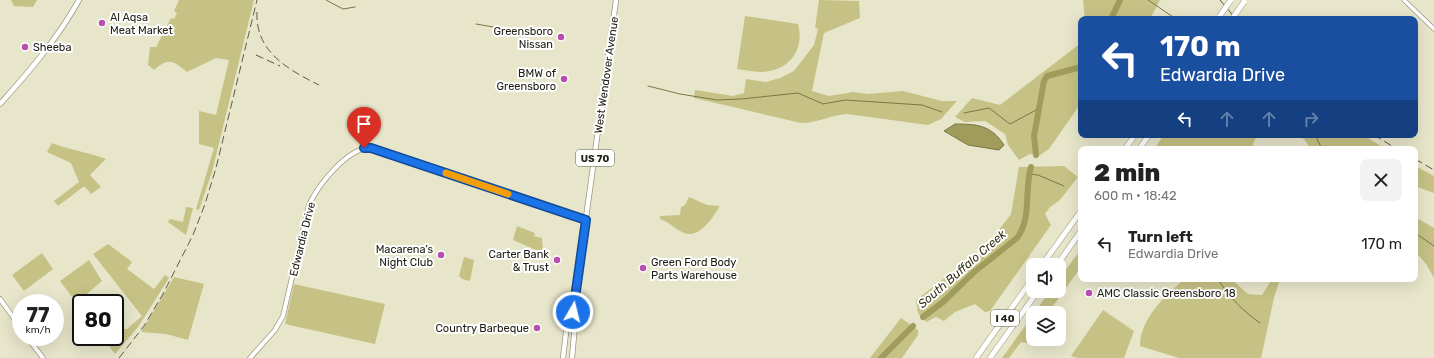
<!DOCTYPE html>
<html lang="en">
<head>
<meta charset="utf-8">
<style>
  body { margin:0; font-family:Rubik,sans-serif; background:#f2f2f2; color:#222; height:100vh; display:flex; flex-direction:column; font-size:15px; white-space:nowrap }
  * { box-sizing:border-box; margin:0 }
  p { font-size:13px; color:#767676 }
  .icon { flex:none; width:22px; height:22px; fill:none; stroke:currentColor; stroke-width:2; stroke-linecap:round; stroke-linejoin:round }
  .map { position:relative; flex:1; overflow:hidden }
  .details { position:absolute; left:1078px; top:146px; width:340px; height:136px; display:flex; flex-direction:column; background:#fff; border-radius:8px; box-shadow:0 4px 16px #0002 }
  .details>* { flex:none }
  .banner { position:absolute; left:1078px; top:16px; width:340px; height:122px; border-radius:8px; box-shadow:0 4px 16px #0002; background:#1a4fa0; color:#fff; overflow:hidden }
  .buttons { position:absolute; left:1026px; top:258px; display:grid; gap:8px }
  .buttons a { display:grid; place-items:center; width:40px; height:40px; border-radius:8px; background:#fff; box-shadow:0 4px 16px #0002; font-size:20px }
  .speed { position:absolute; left:12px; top:294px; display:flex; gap:8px; font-size:20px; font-weight:700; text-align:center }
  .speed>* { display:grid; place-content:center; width:52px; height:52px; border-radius:50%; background:#fff; box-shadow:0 4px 16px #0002; line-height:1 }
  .speed small { font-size:10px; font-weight:400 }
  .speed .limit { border:2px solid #111; border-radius:6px; background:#fff; color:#111 }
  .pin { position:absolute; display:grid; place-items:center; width:34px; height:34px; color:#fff; margin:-41px -17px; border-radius:50% 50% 50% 0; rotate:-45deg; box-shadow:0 0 4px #0007 }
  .pin .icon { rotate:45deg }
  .me { position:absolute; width:44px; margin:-22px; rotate:8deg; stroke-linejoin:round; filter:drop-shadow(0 0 3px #0008) }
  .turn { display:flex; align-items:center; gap:14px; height:84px; padding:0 16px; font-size:18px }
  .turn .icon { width:52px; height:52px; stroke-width:2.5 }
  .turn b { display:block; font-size:28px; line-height:34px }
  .lanes { display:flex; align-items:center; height:38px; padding:0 16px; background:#0003; justify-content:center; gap:20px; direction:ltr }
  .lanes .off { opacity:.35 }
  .round { display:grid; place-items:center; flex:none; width:42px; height:42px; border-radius:8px; background:#f2f2f2 }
  .overview { display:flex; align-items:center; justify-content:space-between; height:68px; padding:0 16px }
  h1 { font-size:24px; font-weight:800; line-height:30px }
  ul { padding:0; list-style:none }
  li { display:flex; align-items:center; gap:12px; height:60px; padding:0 16px }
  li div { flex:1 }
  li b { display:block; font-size:15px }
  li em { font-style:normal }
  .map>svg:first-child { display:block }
</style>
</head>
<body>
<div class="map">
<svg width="1434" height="358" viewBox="0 0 1434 358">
  <rect width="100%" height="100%" fill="#e7e6ca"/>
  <g fill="#c6c285">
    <polygon points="11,0 37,0 33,7 14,6"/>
    <path d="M179 0H254L212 172 199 210 196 209 214 148 199 144V111L216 115 229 60 216 58 187 72C173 61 169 57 154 70L148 65 150 47H156L171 18 174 19 177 13 174 11Z"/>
    <path d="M819 0 859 1 860 18 824 33 812 91 829 96 853 92 868 94 903 91 942 101H957L941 119 928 125 847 114C831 115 817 123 801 123L694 98 695 90 733 96 744 93 746 79 766 82 780 78 794 71 814 45 818 29 815 28Z"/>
    <polygon points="1083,0 1160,0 1150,19 1085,19"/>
    <path d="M745 16 798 24C805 50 789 70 763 72 755 72 746 70 737 69Z"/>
    <polygon points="1081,43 1081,103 1049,149 1040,155 1030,154 1019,160 1008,145 1005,134 985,121 965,122 955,117 972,98 1000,105"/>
    <polygon points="1164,135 1257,135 1251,149 1154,149"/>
    <polygon points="1297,135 1363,135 1386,149 1310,149 1305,140"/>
    <path d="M52 143C70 150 87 152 106 159L90 175 101 187 91 194 85 187H83L58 206 54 201 79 182 71 163 47 152Z"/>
    <polygon points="1064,166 1078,177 1060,200 1050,207 1045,214 1051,225 990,311 985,312 975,304 955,312 944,321 936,317 926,322 918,313 916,300 979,252 995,235 1011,214 1019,167"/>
    <polygon points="1415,166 1434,176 1434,193 1415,186"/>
    <path d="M689 197 707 205 720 206C713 217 699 241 682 232 674 228 669 222 660 219V216L680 215 681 207 685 205Z"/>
    <polygon points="186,207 193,208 186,235 168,222 170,219 183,222"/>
    <polygon points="1415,217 1434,228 1434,278 1426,264 1415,251"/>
    <polygon points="517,226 535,233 534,236 542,238 543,253 513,240"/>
    <polygon points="108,244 132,262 127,269 154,289 165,275 169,278 138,327 115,354 102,337 115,337 115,332 120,329 127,329 142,316 93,254"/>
    <polygon points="1081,249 1081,267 1048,313 1034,313 1050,291 1059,291 1059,279"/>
    <polygon points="42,253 53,269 24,291 12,275"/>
    <polygon points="464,257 474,260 470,281 462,279 459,276"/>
    <polygon points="89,260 102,281 82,298 85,303 81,303 81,309 60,281"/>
    <polygon points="174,277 204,284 188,340 166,334 141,332"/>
    <path d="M1185 279H1231L1248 294 1262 295 1272 279H1280L1274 298 1261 358H1179L1140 346C1140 319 1165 295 1185 279Z"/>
    <polygon points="294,284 385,304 375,344 285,324"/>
    <polygon points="1103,310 1134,331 1124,358 1078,358 1071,356"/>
    <polygon points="1033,315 1033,334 1027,343 1021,342 1009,358 1002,358"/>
    <polygon points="901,318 918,330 918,335 902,358 870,358"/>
  </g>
  <path fill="#a09c5b" stroke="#7a7746" d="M955 124C977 124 991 125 1004 145L999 150 968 145 944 131Z"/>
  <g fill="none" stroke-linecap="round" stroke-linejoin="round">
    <g stroke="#7a7746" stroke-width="1">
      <polyline points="326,0 343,9 355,7"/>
      <polyline points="1148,0 1176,19"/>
      <polyline points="476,24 511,30"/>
      <polyline points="648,86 680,94 717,100 741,99 798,93 823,104 845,100 922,105 942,112"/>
      <polyline points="964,113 989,108 1010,124 1040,108"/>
      <polyline points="1315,135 1322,149"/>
      <polyline points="1029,174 1038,175 1064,186"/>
      <polyline points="1415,233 1434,246"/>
      <path d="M1218 279C1228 296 1244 312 1260 323"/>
    </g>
    <g stroke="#a09c5b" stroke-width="6">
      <polyline points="1111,19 1120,0"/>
      <polyline points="1036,155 1034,136 1044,81 1047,76 1081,67"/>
      <path d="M923 317 943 302 974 272 1017 238C1032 218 1024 191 1031 167"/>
      <polyline points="881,358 913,326"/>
    </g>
    <g stroke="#9b9a80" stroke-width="5">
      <polyline id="tertiary" points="1404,0 1434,29"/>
    </g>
    <g stroke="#9b9a80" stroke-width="5.5">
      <g id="secondary">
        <polyline points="0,299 21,328"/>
        <polyline points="27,337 43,358"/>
        <path d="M250 358 275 330 283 316 309 205C318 185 348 147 371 148L586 220"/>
      </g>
    </g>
    <g stroke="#9b9a80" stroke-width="6">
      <path id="primary" d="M0 104C29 72 58 38 79 0"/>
    </g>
    <g stroke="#9b9a80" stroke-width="6">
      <g id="trunk">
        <polyline points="563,358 567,324 573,312 616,0"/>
        <polyline points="572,358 575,324 572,317"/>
      </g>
    </g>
    <g stroke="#9b9a80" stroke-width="6">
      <g id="motorway">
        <polyline points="1125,149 1135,135"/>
        <polyline points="1139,149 1149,135"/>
        <polyline points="1042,265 1081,211"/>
        <polyline points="1057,265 1081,231"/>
        <polyline points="976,358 1033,278"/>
        <polyline points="990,358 1038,291"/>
      </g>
    </g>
    <use href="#tertiary" stroke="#fff" stroke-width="3.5"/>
    <use href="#secondary" stroke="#fff" stroke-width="4"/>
    <use href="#primary" stroke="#fff" stroke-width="4.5"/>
    <use href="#trunk" stroke="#fff" stroke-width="4.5"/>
    <use href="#motorway" stroke="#fff" stroke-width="5"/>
    <g stroke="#5b5b4c" stroke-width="1" stroke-dasharray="8 4" stroke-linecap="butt">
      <polyline points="1220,0 1236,19"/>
      <path d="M257 12C255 52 289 70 319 85"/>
      <polyline points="256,55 280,66"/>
      <polyline points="1374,135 1397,149"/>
      <polyline points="1415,159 1434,170"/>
      <polyline points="119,358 144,326 163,294 193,235 205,204 216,168 257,0"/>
    </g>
    <g stroke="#9b9a80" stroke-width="6" stroke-linecap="butt">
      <g id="motorway-bridge">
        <polyline points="1219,17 1231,0"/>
        <polyline points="1232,19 1244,2"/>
      </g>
    </g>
    <use href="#motorway-bridge" stroke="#fff" stroke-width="5"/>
  </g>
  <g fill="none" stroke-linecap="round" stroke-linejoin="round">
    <g stroke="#114b97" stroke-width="10">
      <polyline id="route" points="364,148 371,148 586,220 573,312"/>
    </g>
    <use href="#route" stroke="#1a73e8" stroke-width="7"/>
    <polyline stroke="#f59e0b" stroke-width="7" points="446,173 508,194"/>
  </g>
  <g fill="#b84eb0" stroke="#fff" stroke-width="1.5">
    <circle cx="102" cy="23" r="4"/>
    <circle cx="561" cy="37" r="4"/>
    <circle cx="25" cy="47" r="4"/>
    <circle cx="564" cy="79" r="4"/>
    <circle cx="441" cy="255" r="4"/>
    <circle cx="557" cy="260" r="4"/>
    <circle cx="643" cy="268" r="4"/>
    <circle cx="1089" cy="293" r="4"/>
    <circle cx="537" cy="328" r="4"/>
  </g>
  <g text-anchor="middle" stroke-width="4" stroke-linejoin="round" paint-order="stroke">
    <g fill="#fff" stroke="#63635c" stroke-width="1">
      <rect x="576" y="150" width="38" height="16" rx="3"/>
      <rect x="991" y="310" width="28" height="16" rx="3"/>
    </g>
    <g font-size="10" font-weight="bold" fill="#202016">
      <text x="595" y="162">US 70</text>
      <text x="1005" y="322">I 40</text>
    </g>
    <g font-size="11" fill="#202016" stroke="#fff" text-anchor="end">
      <text x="110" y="21" text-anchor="start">Al Aqsa<tspan x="110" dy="13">Meat Market</tspan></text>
      <text x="553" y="35">Greensboro<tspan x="553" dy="13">Nissan</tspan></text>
      <text x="33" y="51" text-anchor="start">Sheeba</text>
      <text x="556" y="77">BMW of<tspan x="556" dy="13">Greensboro</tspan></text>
      <text x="433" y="253">Macarena’s<tspan x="433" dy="13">Night Club</tspan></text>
      <text x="549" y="258">Carter Bank<tspan x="549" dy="13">&amp; Trust</tspan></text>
      <text x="651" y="266" text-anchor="start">Green Ford Body<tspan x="651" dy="13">Parts Warehouse</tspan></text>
      <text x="1097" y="297" text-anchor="start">AMC Classic Greensboro 18</text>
      <text x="529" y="332">Country Barbeque</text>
    </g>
    <g font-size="11" fill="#202016" stroke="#fff">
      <text transform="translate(606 75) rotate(-82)" y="4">West Wendover Avenue</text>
      <text transform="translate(302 239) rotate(-76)" y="4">Edwardia Drive</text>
    </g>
    <g font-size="12" font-style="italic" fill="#333214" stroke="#fff">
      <text transform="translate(962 269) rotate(-41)" y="4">South Buffalo Creek</text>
    </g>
  </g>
</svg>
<div class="buttons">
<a><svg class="icon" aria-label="sound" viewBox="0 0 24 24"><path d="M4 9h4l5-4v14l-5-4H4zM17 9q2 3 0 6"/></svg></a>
<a><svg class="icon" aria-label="layers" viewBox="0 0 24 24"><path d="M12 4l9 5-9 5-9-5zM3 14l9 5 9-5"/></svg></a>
</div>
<div class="speed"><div>77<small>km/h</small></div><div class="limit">80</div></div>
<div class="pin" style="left:364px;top:148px;background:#d93025"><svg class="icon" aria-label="arrive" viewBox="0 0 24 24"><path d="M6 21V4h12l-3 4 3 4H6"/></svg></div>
<svg class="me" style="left:573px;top:312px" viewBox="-20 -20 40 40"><circle r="17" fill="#1a73e8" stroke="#fff" stroke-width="3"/><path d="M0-11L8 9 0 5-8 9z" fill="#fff"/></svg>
<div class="banner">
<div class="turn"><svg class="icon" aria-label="left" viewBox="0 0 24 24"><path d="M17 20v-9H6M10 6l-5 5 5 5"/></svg><div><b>170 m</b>Edwardia Drive</div></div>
<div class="lanes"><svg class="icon" aria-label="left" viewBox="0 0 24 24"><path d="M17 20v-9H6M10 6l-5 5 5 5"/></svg><svg class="icon off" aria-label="ahead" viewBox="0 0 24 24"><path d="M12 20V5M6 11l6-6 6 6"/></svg><svg class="icon off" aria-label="ahead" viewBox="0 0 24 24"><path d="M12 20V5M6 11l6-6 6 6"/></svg><svg class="icon off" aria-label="right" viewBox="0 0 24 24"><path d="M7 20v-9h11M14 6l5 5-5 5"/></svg></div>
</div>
<section class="details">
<div class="overview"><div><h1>2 min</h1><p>600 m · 18:42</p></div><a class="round"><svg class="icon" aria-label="close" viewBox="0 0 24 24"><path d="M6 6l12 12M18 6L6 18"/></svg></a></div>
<ul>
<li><svg class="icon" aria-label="left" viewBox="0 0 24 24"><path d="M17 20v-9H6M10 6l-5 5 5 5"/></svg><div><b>Turn left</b><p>Edwardia Drive</p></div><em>170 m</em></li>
</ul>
</section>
</div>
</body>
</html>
